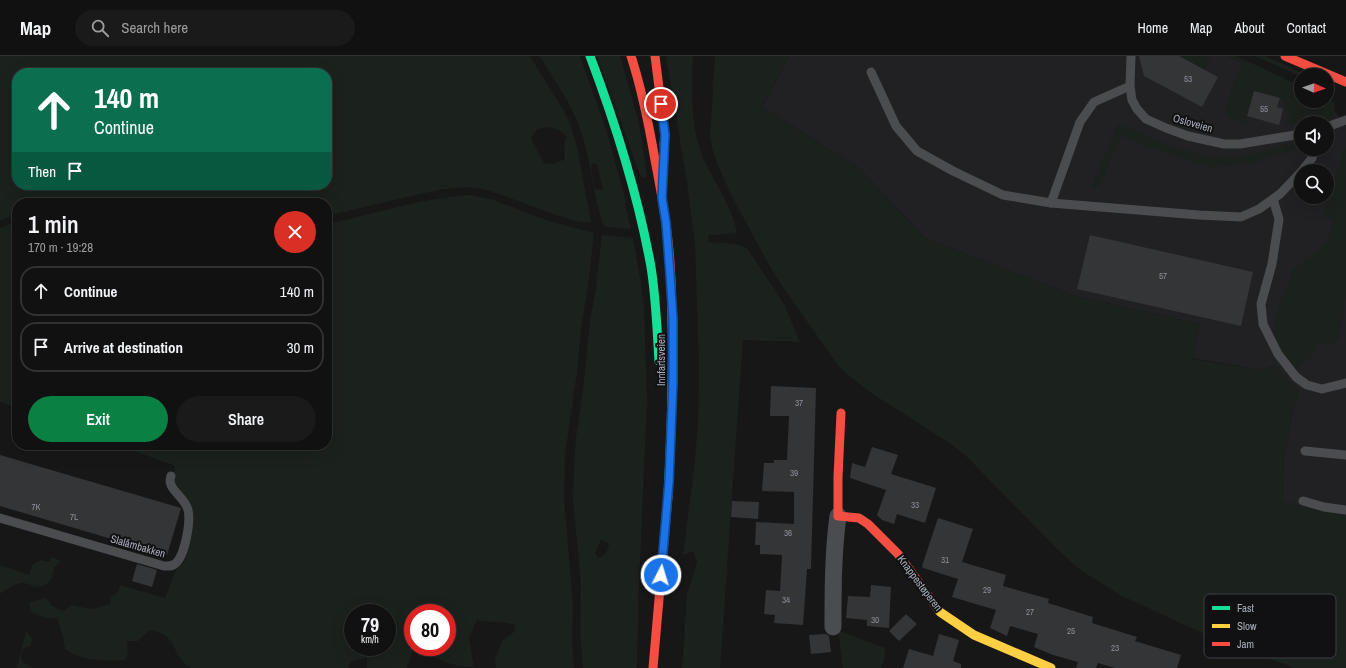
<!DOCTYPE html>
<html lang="en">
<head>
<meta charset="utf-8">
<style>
  body { margin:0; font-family:"Archivo Narrow",sans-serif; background:#1a1a1a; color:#f1f3f6; height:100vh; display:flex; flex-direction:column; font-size:15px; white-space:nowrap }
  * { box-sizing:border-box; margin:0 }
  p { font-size:13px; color:#9c9d9f }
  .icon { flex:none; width:22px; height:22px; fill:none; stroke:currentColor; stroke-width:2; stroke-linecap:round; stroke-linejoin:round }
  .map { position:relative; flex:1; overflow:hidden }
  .sheet { position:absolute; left:12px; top:142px; width:320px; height:252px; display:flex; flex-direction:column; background:#111; border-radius:16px; box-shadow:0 4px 16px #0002,0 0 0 1px #303131 }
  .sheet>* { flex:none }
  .top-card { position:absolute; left:12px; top:12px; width:320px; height:122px; border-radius:16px; box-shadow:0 4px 16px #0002,0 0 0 1px #303131; background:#0b6e4f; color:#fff; overflow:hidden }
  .needle { width:26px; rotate:92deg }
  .buttons { position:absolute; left:1294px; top:12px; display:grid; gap:8px }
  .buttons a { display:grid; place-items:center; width:40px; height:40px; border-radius:50%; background:#111; box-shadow:0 4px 16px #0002,0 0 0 1px #303131; font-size:20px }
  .speed { position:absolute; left:344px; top:548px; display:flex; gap:8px; font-size:20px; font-weight:700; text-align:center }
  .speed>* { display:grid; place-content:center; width:52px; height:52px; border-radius:50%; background:#111; box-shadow:0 4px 16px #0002,0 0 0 1px #303131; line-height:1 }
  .speed small { font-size:10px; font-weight:400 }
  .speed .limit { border:6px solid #d22; background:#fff; color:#111 }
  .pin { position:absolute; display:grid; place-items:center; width:34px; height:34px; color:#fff; margin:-17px; border:2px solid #fff; border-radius:50%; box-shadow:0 1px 4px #0007 }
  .me { position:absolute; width:44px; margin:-22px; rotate:5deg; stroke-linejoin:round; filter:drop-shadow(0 0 3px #0008) }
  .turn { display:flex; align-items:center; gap:14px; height:84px; padding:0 16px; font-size:18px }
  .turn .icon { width:52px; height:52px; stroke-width:2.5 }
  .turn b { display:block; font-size:28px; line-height:34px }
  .then { display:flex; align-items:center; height:38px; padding:0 16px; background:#0003; gap:8px; font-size:15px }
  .round { display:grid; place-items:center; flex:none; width:42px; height:42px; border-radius:21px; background:#1a1a1a }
  .headline { display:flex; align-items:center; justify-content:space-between; height:68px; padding:0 16px }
  h1 { font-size:24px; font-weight:600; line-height:30px }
  .cta { display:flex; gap:8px; margin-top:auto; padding:8px 16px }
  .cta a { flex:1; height:46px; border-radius:24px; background:#0b8043; color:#fff; font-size:16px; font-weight:600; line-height:46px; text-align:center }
  .cta a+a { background:#1a1a1a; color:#f1f3f6 }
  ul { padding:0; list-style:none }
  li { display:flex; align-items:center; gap:12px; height:50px; margin:0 8px 6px; padding:0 8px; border:2px solid #303131; border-radius:16px }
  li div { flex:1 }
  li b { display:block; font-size:15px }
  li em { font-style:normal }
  header { display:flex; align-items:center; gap:24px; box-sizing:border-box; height:56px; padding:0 20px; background:#111; border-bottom:1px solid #303131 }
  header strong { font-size:19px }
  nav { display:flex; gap:22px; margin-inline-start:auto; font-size:14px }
  .search { width:280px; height:36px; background:#1a1a1a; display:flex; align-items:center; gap:10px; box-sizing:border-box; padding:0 14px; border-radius:22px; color:#9c9d9f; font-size:15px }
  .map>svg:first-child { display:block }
</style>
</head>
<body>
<header>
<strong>Map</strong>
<div class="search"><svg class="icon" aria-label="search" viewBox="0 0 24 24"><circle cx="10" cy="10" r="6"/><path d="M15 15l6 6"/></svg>Search here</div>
<nav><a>Home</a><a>Map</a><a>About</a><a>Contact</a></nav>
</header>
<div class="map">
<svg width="1346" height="612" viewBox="0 0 1346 612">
  <rect width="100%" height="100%" fill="#171717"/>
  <path fill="#212124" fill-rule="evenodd" d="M789 0H1228L1263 17 1301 45H1326L1346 69V459L1282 446 1284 400 1293 355 1299 337 1295 331 1285 322 1275 309 1261 314 1192 302 1200 268 1075 240 925 182 859 112 762 51ZM1301 67H1327V93H1301ZM1301 115H1327V141H1301Z"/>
  <g fill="#1b211c" fill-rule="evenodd">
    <path d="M0 0H530L564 55 570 67 578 95 591 166C577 171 504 137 482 133 456 128 431 136 407 141 380 147 354 154 327 160V147H17V158L0 165ZM17 17H327V129H17ZM550 71 562 76 567 81 564 87 565 103 554 108 544 107 531 82 537 73Z"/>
    <path d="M540 0H580L606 73 626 145 625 148 631 173 606 171 603 168C593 139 591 108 582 78 573 50 555 25 540 0ZM593 107 597 108 603 134 596 133 594 130 591 111Z"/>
    <polygon points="597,0 620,0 639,67 647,119 647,120 643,122 640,119"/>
    <path d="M666 0H693C691 35 690 73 705 106 711 119 740 166 736 178L709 179 708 186C722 187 735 186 747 192L784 248 800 286 743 284 720 612H682L687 538 697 506 693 495 683 499 694 414 698 368 699 311 695 189 687 127Z"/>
    <polygon points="715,0 789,0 762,51 859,112 925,182 1075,240 1200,268 1193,303 1261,314 1275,309 1285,322 1295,331 1299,337 1293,355 1284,400 1282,446 1346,459 1346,612 1295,612 1215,583 1120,539 1080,514 1058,494 966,400 951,388 868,335 840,312 782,230 769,209 730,137 717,107 712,92 710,80"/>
    <polygon points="1179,0 1211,0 1204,13"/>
    <path d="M1228 0H1236L1301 30V45H1327V42L1334 46 1335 56 1330 63 1309 67 1288 68C1287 59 1287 48 1280 42L1254 35 1245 67C1234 64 1227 63 1225 50L1242 7Z"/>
    <polygon points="1255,0 1265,0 1307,19 1301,19 1301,21"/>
    <path d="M1118 68C1156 83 1195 104 1237 100 1258 98 1277 89 1297 88L1295 93 1250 108 1210 111 1186 104 1121 80 1101 127 1098 131 1091 132Z"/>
    <polygon points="1346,92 1346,234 1344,256 1339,283 1331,289 1317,289 1313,299 1296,314 1283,299 1273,277 1276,258 1293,213 1328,186 1332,166 1324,157 1344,94"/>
    <path d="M469 139 491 143 549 165 594 177 588 231 581 272 577 316 565 399 564 441 573 548 572 584 574 612H496L495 602 503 584 514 576 515 569C503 565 490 567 477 564L469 581 474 611C455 612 442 605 426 596L428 591H447V557H413L414 591 407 612H367V602L352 605 348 612H191C169 599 180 579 150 574L138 585H127L128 598 125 604C104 606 83 605 65 593L63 581 57 562C48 564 38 560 30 555V546L46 542 52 550 64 555 71 549 91 553 111 548 110 541 118 536 120 529 165 542 176 514 185 505 191 477 192 454 191 448 174 428 175 410 118 389H327V168C374 158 421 142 469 139ZM353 557H387V591H353Z"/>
    <polygon points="17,165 17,352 0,346 0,172"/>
    <path d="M602 179 633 182 641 227 644 252 647 344 639 530 637 612H583L580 578 581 526 573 446 574 410 576 381 583 333 590 265 596 231ZM601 484 609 487C608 495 606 499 598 502L595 497Z"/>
    <path d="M52 501 61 505 54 511C53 520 50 530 38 531 33 531 28 527 23 527 14 528 7 532 0 538V509L29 519 33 508 41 504 50 506Z"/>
    <polygon points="838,574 885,592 884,604 881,612 843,612"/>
    <polygon points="26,575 32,582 31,590 24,592 21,600 22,606 33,612 17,612"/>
  </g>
  <g fill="#343537">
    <polygon points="1139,0 1179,0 1218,21 1202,51 1144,20"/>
    <polygon points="1254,35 1280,42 1277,51 1283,53 1279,69 1247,60"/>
    <polygon points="1090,179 1253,216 1241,270 1077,233"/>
    <polygon points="771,330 816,332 811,513 807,513 803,569 774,567 775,559 764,558 766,534 780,535 782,499 760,498 760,489 755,489 756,466 794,468 794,436 762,435 764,407 774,407 774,404 787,404 789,360 770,360"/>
    <polygon points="872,391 898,399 891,418 936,432 925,467 897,458 894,468 882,464 877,459 886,434 850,422 852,407 865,411"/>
    <polygon points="0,399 181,452 167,499 162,498 161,503 141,497 142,492 0,450"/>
    <polygon points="732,445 759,446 758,463 731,461"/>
    <polygon points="938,462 973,473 962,506 1006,519 1003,530 1049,543 1048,547 1093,561 1092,567 1137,581 1135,585 1181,599 1177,612 1115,612 1098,607 1096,612 1076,612 1078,606 1053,599 1034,591 1038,578 1010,570 1007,580 990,572 996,554 952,541 958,523 923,512 922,510"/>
    <polygon points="137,508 157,514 152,531 132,525"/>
    <polygon points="871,529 891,531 889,572 867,570 867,564 846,562 848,540 870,541"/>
    <polygon points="906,558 917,568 899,585 889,575"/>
    <polygon points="826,578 829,580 831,596 811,598 809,579"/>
    <polygon points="939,578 959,584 953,605 961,608 961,612 903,612 909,593 933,600"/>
  </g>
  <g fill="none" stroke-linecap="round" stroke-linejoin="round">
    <g stroke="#4b4c50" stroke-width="9">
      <polyline points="1131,0 1130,30 1132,44 1137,53 1146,63 1166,72 1188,80 1224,88 1240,88 1301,78"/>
      <polyline points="871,16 896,70 917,95 953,115 1003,139 1051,147 1199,159 1241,161 1259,153 1280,138 1301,116"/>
      <polyline points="1327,71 1346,64"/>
      <polyline points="1302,115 1312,102 1314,93"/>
      <polyline points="1273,143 1279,163 1272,208 1261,248 1263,268 1278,298 1296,321 1307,329 1322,333 1346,327"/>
      <polyline points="1051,147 1080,66 1094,46 1130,30"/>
      <polyline points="1305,395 1346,399"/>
      <polyline points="1303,445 1324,451 1346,454"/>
      <path d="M0 462 164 510C169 510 172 511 176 507 185 499 192 462 187 451 182 439 166 432 171 420"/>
    </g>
    <path stroke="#4b4c50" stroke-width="17" d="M833 571C833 534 833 497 838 460"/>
    <g stroke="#16e098" stroke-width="9">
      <path d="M590 0C616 69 638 139 651 211 656 242 657 274 659 305"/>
      <path d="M668 440C672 368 674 297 671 226"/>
    </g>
    <polyline stroke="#ffcf43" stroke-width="9" points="935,549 940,556 974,579 1051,612"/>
    <g stroke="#f24e42" stroke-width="9">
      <path d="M631 0C642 34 649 69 655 104 663 144 670 185 671 226"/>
      <polyline points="655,0 665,79 664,89"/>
      <polyline points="1285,0 1346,26"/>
      <polyline points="841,357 838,421 838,460 859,462 868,468 898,498 935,549"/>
      <polyline points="653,612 668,440"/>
    </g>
  </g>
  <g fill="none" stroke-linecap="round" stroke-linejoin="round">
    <g stroke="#114b97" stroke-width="10">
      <polyline id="route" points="661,48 665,79 662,142 666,167 670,218 673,264 673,326 669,426 661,519"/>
    </g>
    <use href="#route" stroke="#1a73e8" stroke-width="7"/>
  </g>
  <g text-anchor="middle" stroke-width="4" stroke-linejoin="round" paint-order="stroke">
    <g font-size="9" fill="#8b8f98">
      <text x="1188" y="26">53</text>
      <text x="1264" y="56">55</text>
      <text x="1163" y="223">57</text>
      <text x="799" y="350">37</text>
      <text x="794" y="420">39</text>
      <text x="915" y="452">33</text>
      <text x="36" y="454">7K</text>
      <text x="74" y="464">7L</text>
      <text x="788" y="480">36</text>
      <text x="945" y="507">31</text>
      <text x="987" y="537">29</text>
      <text x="786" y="547">34</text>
      <text x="1030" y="559">27</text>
      <text x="875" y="567">30</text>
      <text x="1071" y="578">25</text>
      <text x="1115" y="595">23</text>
    </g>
    <g font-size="11" fill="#a8adb8" stroke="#111113">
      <text transform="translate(1193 67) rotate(16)" y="4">Osloveien</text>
      <text transform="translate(661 304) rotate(-90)" y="4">Innfartsveien</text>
      <text transform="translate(138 490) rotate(16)" y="4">Slalåmbakken</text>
      <text transform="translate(920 527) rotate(53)" y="4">Knappestøperen</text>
    </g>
  </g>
  <rect x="1204" y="538" width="132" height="64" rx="6" fill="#111113" stroke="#3e4045" stroke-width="1"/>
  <rect x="1212" y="550" width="18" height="4" fill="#16e098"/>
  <rect x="1212" y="568" width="18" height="4" fill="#ffcf43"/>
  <rect x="1212" y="586" width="18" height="4" fill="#f24e42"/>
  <g font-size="11" fill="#a8adb8">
    <text x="1237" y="556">Fast</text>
    <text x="1237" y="574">Slow</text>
    <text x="1237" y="592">Jam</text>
  </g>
</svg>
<div class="buttons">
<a><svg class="needle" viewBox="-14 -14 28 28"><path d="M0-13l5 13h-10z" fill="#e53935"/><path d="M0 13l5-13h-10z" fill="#9c9d9f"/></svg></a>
<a><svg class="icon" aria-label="sound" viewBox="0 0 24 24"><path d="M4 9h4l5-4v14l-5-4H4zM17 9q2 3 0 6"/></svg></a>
<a><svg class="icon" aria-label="search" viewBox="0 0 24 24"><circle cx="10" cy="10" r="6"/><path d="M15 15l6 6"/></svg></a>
</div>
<div class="speed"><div>79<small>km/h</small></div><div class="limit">80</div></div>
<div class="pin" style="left:661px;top:48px;background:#d93025"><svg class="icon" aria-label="arrive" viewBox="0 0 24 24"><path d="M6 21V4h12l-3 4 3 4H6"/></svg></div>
<svg class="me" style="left:661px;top:519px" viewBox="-20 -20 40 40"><circle r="17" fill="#1a73e8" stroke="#fff" stroke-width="3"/><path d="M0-11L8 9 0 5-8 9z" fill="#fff"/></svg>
<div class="top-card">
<div class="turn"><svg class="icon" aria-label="ahead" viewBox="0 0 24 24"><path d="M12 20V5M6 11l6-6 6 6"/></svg><div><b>140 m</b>Continue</div></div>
<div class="then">Then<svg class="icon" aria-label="arrive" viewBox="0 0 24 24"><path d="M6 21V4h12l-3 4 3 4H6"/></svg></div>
</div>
<section class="sheet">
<div class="headline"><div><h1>1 min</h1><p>170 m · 19:28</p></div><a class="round" style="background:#d93025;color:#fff"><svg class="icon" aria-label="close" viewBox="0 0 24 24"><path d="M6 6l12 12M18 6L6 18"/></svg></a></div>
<ul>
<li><svg class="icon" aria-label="ahead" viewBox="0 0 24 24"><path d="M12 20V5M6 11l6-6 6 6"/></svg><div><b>Continue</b></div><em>140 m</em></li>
<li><svg class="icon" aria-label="arrive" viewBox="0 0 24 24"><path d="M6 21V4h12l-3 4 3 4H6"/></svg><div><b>Arrive at destination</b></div><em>30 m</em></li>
</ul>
<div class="cta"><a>Exit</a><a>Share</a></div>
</section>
</div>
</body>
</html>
